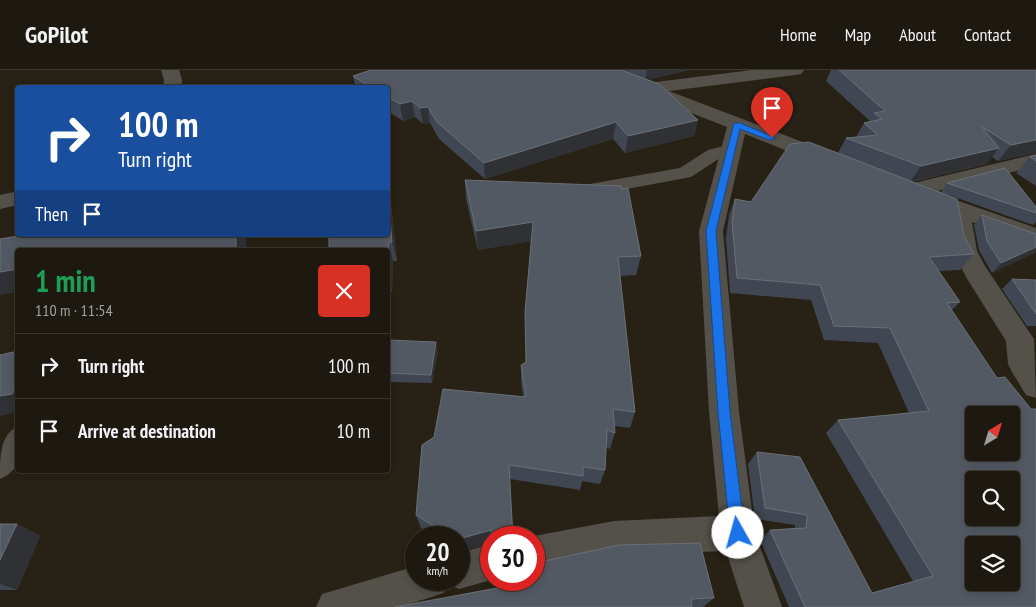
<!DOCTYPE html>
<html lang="en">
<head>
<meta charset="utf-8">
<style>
  body { margin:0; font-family:"PT Sans Narrow",sans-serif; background:#2b261e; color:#f1f3f6; height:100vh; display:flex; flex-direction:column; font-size:19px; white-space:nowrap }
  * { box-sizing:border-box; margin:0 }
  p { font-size:16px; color:#a1a09f }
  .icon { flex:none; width:28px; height:28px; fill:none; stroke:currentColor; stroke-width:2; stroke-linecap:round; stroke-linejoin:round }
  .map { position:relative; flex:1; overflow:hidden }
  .panel { position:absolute; left:15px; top:178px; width:375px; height:225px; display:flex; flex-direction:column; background:#1e1910; border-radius:5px; box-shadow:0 2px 8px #0003,0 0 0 1px #3c3830 }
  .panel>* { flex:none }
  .guide { position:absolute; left:15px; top:15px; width:375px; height:152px; border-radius:5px; box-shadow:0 2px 8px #0003,0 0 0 1px #3c3830; background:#1a4fa0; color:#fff; overflow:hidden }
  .needle { width:32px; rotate:38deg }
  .tools { position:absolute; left:965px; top:336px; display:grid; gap:10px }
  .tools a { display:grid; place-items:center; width:55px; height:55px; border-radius:5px; background:#1e1910; box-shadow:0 2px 8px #0003,0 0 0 1px #3c3830; font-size:25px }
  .speed { position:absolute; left:405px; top:456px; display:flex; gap:10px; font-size:25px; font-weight:700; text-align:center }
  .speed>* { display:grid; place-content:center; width:65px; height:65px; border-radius:50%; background:#1e1910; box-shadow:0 2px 8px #0003,0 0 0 1px #3c3830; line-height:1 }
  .speed small { font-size:12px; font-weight:400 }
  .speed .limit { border:8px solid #d22; background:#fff; color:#111 }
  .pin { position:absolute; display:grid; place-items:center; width:42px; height:42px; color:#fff; margin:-51px -21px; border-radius:50% 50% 50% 0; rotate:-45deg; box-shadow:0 0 5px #0007 }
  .pin .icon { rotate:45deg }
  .me { position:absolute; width:55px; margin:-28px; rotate:353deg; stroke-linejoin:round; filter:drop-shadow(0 0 4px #0008) }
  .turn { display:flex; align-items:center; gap:18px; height:105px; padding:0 20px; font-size:22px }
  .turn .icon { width:65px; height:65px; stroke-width:2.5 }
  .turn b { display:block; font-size:35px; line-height:42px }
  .then { display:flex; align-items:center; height:48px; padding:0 20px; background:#0003; gap:10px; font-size:19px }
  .round { display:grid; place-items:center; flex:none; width:52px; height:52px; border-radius:5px; background:#2b261e }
  .headline { display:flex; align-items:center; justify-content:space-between; height:85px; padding:0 20px }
  h1 { font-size:30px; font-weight:700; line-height:38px; color:#1e9e55 }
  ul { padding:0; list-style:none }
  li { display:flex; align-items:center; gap:15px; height:65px; padding:0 20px; border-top:1px solid #3c3830 }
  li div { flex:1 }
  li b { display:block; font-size:19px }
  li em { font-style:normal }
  header { display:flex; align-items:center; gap:30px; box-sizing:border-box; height:70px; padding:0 25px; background:#1e1910; border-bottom:1px solid #3c3830 }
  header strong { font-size:24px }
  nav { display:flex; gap:28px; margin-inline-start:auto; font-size:18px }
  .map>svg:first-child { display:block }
</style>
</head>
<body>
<header>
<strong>GoPilot</strong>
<nav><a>Home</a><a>Map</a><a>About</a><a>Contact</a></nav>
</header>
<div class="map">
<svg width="1036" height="537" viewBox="0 0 1036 537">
  <rect width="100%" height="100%" fill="#282115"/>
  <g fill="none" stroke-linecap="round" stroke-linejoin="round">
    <polygon fill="#54504a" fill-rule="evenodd" points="732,74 738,75 740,79 738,83 720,88 691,107 584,127 578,125 575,121 578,117 584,115 680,98 708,80"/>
    <g fill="#54504a" fill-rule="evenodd">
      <polygon points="161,0 179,0 182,10 181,18 163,18 164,10"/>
      <polygon points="589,0 614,0 648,13 752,0 804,0 801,4 795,5 669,21 831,83 834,88 831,93 824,94 817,93 745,64 723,161 739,342 755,463 782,537 744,537 726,481 614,485 534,502 534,468 531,468 534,466 614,451 719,446 709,342 699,161 727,57 592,4"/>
      <polygon points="1036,84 1036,96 933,122 1036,158 1036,175 972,152 977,181 985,196 1034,269 1036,328 1026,325 1012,302 1008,294 1006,271 966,207 953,181 949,154 953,148 958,147 917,132 914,127 901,126 898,121 901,116"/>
      <polygon points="18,121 18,135 0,139 0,125"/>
      <path d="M18 356C18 379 25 399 0 409 0 386 0 365 18 356Z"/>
      <polygon points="491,474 491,510 459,519 447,514 444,523 400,537 316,537 322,524 416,496 416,510 459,510 459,483"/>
    </g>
  </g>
  <g fill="#404753">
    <polygon points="371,0 689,0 646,10 698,50 694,66 625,83 613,69 485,109 439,69 430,53 423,54 415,47 403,51 388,41 388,18 356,18 353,6"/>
    <polygon points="831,0 1036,0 1036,83 998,91 992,87 987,94 912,112 941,122 947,113 1036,137 1036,152 1033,155 946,124 964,166 974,184 960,200 938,201 960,232 952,240 1036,537 789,537 760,470 770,460 795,458 795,455 755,449 748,394 757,382 872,523 913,511 826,363 838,350 909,343 878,273 824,270 811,230 730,223 726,168 729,145 735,129 751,132 838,83 846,68 856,67 864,53 870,51 826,11"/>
    <polygon points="1036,85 1036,116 1016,103 1030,87"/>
    <polygon points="388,105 397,191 393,191 392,222 388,222"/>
    <polygon points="465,110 621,119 641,186 636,205 620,206 635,342 630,358 614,356 615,363 610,379 606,377 605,400 600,414 582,411 580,420 510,409 491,473 459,481 459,468 436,468 421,458 416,445 523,326 521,312 521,295 526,293 525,242 531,171 478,180 466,129"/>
    <polygon points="982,145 1036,164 1036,182 992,203 979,180 974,155"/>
    <polygon points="1012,209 1036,210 1036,256 1027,256 1002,219"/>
    <polygon points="388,270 438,281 432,313 389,312 388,307"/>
    <polygon points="0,454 17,454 40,466 17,520 0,520"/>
    <polygon points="535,493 714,528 703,537 395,537 512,515 503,510 534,510"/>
  </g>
  <g fill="#2f3134">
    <polygon points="647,0 689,0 645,10"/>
    <polygon points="412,31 415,47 403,51 400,34"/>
    <polygon points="428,37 430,53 423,54 420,38"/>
    <polygon points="698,50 694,66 625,83 628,66"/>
    <polygon points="616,52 613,69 485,109 484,93"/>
    <polygon points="1036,70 1036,83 998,91 1011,75"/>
    <polygon points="999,78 987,94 910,112 921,96"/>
    <polygon points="388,105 388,109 397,191 392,172 388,124"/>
    <polygon points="533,152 532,171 478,180 476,161"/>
    <polygon points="236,165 246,165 246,180 217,180"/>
    <polygon points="389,172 393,191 392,222 388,204"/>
    <polygon points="1036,177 1036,182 992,203 1001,193"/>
    <polygon points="18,199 18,222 0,225 0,202"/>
    <polygon points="436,272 438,281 432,313 431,305"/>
    <polygon points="18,311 18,342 0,346 0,326"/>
    <polygon points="17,454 40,466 17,520 0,514 0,490"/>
    <polygon points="491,460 491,473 459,481 459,469"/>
  </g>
  <g fill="#535962" stroke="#6b7076" fill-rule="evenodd">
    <polygon points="371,0 621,0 659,14 698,50 628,66 616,52 484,93 437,52 428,37 420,38 412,31 400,34 388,27 388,18 372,18 353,6"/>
    <polygon points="839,0 1036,0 1036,70 1011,75 982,57 999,78 921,96 846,68 878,65 864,53 882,49 874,43 885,41"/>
    <path d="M809 72 957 129 964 166 974 184 929 187 960 232 947 233 997 308 1005 307 1031 339H1036V537H805L770 460 806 458 807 445 765 438 757 382 800 387 872 523 933 506 838 350 929 341 890 258 834 256 820 215 737 208 732 152 735 129 751 132 790 74ZM974 345H1011V382H974ZM974 410H1011V448H974ZM974 475H1011V512H974Z"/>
    <polygon points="1036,85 1036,91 1030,87"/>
    <polygon points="1005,98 1036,137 1036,143 947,113"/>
    <polygon points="465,110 621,116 621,119 628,118 641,186 618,187 635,342 613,339 615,363 607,360 605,400 583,397 583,406 509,395 513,468 491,468 491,481 491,460 459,469 459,468 452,468 416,445 422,375 434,367 443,319 526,327 521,295 526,292 525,242 533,152 476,161"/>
    <polygon points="388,124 392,172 389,172 388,196 388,180 329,180 329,165 388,165"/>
    <polygon points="982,145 1036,164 1036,177 1001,193 987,171"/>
    <polygon points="24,165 236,165 236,177 217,180 125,180 125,179 117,180 18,180 18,199 0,202 0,169"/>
    <polygon points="1012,209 1036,210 1036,244"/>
    <polygon points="388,270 436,272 431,305 388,303"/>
    <polygon points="18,281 18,311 12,324 0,326 0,285"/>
    <polygon points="0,454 17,454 0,490"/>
    <polygon points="700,473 714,528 691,529 692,537 395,537 524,513 519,510 534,510 534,488 535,493 619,475"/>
  </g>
  <polygon fill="#1a73e8" stroke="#114b97" points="734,53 740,53 776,68 769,70 740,59 716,161 730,342 745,463 743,468 738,470 732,468 730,463 718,342 706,161"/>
</svg>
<div class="tools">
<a><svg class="needle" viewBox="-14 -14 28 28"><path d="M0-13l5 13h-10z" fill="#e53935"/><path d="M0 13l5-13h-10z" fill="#a1a09f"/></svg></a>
<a><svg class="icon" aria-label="search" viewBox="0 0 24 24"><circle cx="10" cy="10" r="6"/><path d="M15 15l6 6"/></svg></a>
<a><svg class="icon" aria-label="layers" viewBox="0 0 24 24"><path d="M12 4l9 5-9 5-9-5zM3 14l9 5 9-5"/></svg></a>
</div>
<div class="speed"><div>20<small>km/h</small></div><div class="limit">30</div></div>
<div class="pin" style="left:772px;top:68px;background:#d93025"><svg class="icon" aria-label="arrive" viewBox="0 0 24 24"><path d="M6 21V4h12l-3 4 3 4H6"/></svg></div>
<svg class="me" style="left:738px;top:463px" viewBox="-20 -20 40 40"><circle r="19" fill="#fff"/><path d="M0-13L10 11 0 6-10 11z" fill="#1a73e8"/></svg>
<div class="guide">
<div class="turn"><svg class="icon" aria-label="right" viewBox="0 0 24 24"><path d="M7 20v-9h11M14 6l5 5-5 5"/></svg><div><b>100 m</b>Turn right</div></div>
<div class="then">Then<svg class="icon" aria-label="arrive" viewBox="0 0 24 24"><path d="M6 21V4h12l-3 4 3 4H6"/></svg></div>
</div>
<section class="panel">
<div class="headline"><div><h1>1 min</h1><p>110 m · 11:54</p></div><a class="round" style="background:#d93025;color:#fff"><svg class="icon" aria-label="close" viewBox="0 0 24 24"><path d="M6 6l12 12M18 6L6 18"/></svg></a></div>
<ul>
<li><svg class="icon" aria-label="right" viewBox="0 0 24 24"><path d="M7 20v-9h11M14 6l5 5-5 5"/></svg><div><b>Turn right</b></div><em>100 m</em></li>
<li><svg class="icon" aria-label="arrive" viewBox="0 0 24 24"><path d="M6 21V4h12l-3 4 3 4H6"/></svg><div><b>Arrive at destination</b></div><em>10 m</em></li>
</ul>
</section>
</div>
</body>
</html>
